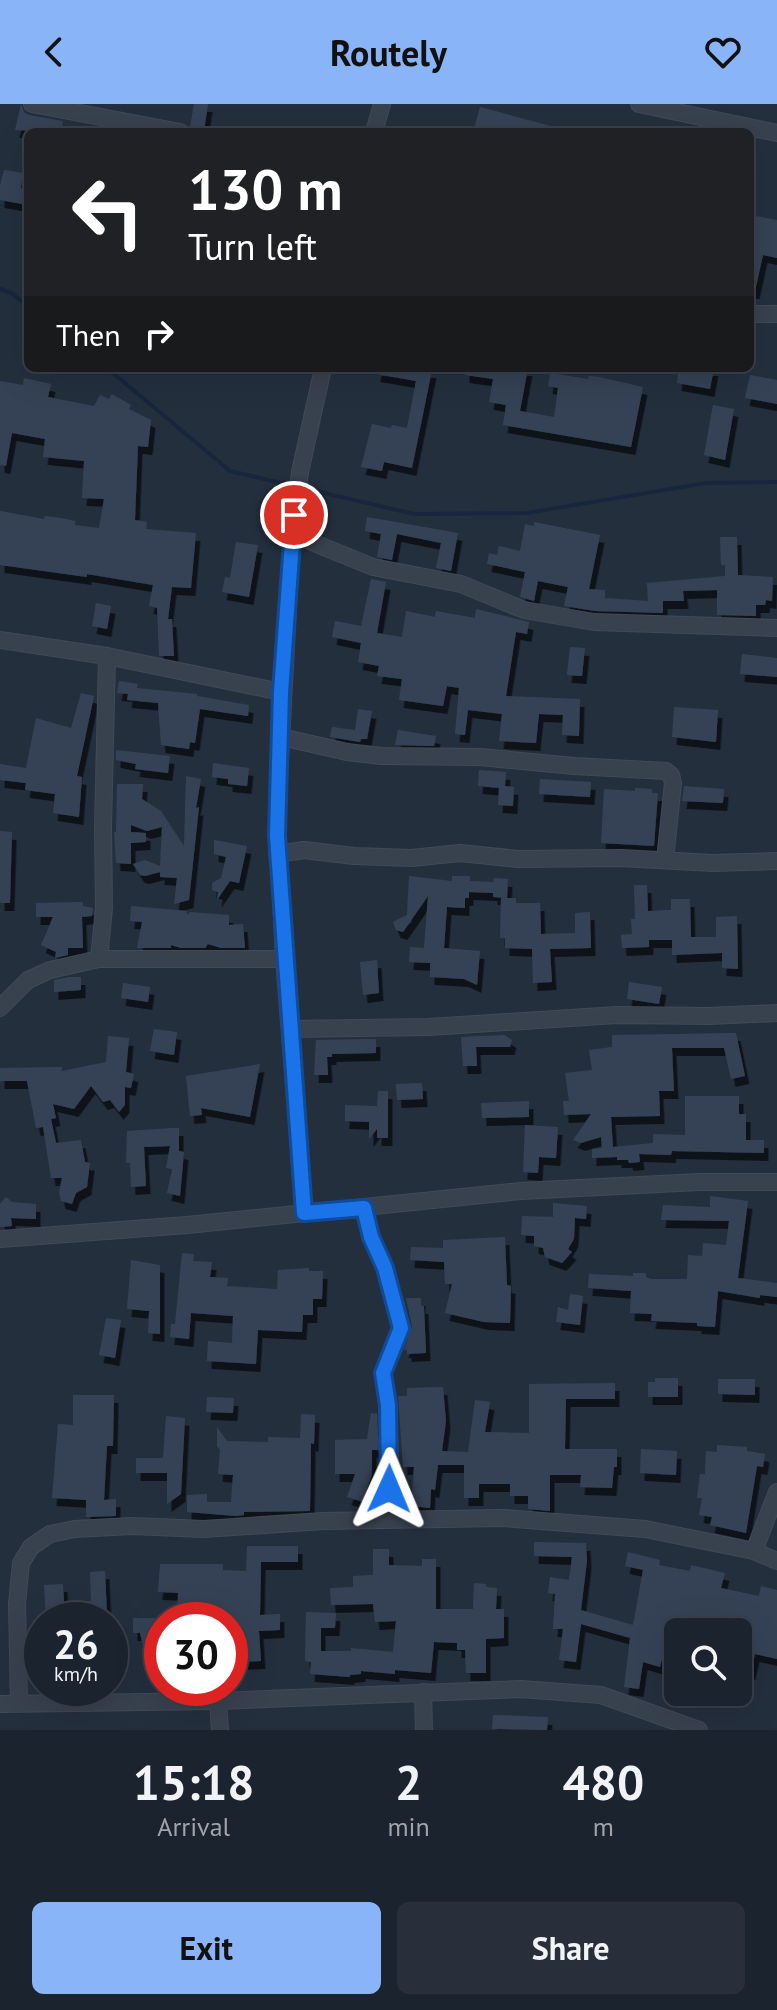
<!DOCTYPE html>
<html lang="en">
<head>
<meta charset="utf-8">
<style>
  body { margin:0; font-family:"PT Sans",sans-serif; background:#282f3a; color:#f1f3f6; height:100vh; display:flex; flex-direction:column; font-size:30px; white-space:nowrap }
  * { box-sizing:border-box; margin:0 }
  p { font-size:26px; color:#a0a4aa }
  .icon { flex:none; width:44px; height:44px; fill:none; stroke:currentColor; stroke-width:2; stroke-linecap:round; stroke-linejoin:round }
  .map { position:relative; height:1626px; overflow:hidden }
  .side { display:flex; flex-direction:column; background:#1b232e; flex:1 }
  .side>* { flex:none }
  .top-card { position:absolute; left:24px; top:24px; width:730px; height:244px; border-radius:12px; box-shadow:0 8px 32px #0002,0 0 0 2px #39404a; background:#202124; color:#fff; overflow:hidden }
  .controls { position:absolute; left:664px; top:1514px; display:grid; gap:16px }
  .controls a { display:grid; place-items:center; width:88px; height:88px; border-radius:12px; background:#1b232e; box-shadow:0 8px 32px #0002,0 0 0 2px #39404a; font-size:40px }
  .speed { position:absolute; left:24px; top:1498px; display:flex; gap:16px; font-size:40px; font-weight:700; text-align:center }
  .speed>* { display:grid; place-content:center; width:104px; height:104px; border-radius:50%; background:#1b232e; box-shadow:0 8px 32px #0002,0 0 0 2px #39404a; line-height:1 }
  .speed small { font-size:20px; font-weight:400 }
  .speed .limit { border:12px solid #d22; background:#fff; color:#111 }
  .pin { position:absolute; display:grid; place-items:center; width:68px; height:68px; color:#fff; margin:-34px; border:4px solid #fff; border-radius:50%; box-shadow:0 2px 8px #0007 }
  .me { position:absolute; width:88px; margin:-44px; rotate:1deg; stroke-linejoin:round; filter:drop-shadow(0 0 6px #0008) }
  .turn { display:flex; align-items:center; gap:28px; height:168px; padding:0 32px; font-size:36px }
  .turn .icon { width:104px; height:104px; stroke-width:2.5 }
  .turn b { display:block; font-size:56px; line-height:68px }
  .then { display:flex; align-items:center; height:76px; padding:0 32px; background:#0003; gap:16px; font-size:30px }
  .eta { display:flex; justify-content:space-evenly; align-items:center; height:136px; text-align:center }
  .eta b { font-size:48px; font-weight:700; line-height:56px }
  .button { display:flex; gap:16px; margin-top:auto; padding:16px 32px }
  .button a { flex:1; height:92px; border-radius:12px; background:#8ab4f8; color:#111; font-size:32px; font-weight:700; line-height:92px; text-align:center }
  .button a+a { background:#282f3a; color:#f1f3f6 }
  header { display:flex; justify-content:space-between; align-items:center; height:104px; padding:0 32px; background:#8ab4f8; color:#111; font-size:36px; font-weight:700 }
  .map>svg:first-child { display:block }
</style>
</head>
<body>
<header><svg class="icon" aria-label="back" viewBox="0 0 24 24"><path d="M15 5l-7 7 7 7"/></svg>Routely<svg class="icon" aria-label="heart" viewBox="0 0 24 24"><path d="M12 20l-8-8c-3-5 5-10 8-4 3-6 11-1 8 4z"/></svg></header>
<div class="map">
<svg width="777" height="1626" viewBox="0 0 777 1626">
  <defs>
    <filter id="shadow"><feDropShadow dx="4.5" dy="8" stdDeviation="0" flood-color="#0009"/></filter>
  </defs>
  <rect width="100%" height="100%" fill="#242f3e"/>
  <g fill="none" stroke-linecap="round" stroke-linejoin="round">
    <g stroke="#17263c" stroke-width="4">
      <polyline points="0,185 11,189 28,202"/>
      <polyline points="107,264 230,367 294,382"/>
      <polyline points="303,384 414,410 527,409 706,379 777,378"/>
    </g>
  </g>
  <g fill="#364354" filter="url(#shadow)">
    <polygon points="21,0 24,8 29,11 63,17 61,28 15,26"/>
    <polygon points="194,0 208,0 204,27 190,23"/>
    <polygon points="480,3 558,24 557,28 484,28 474,25"/>
    <polygon points="4,66 23,69 21,84 28,86 28,101 0,96 0,81"/>
    <polygon points="750,111 777,116 777,154 763,151 755,187 750,187"/>
    <polygon points="377,264 432,266 412,364 384,358 382,367 361,363 372,320 391,324 392,321 407,324 416,277 376,270"/>
    <polygon points="465,264 528,264 520,307 554,313 558,284 548,282 550,269 588,275 589,272 599,273 643,283 631,343 503,321 506,301 489,298 493,275 465,271"/>
    <polygon points="679,264 714,264 710,285 677,279"/>
    <polygon points="750,271 777,276 777,300 745,294"/>
    <polygon points="24,274 51,280 48,293 94,302 100,291 109,295 112,290 131,301 129,305 151,316 148,343 138,342 135,416 147,418 146,425 196,429 191,484 172,483 168,515 172,515 174,552 159,552 157,504 149,502 153,481 87,470 87,473 0,461 0,407 44,415 45,412 61,414 75,417 75,421 99,424 104,395 82,394 84,357 43,353 45,335 12,329 6,362 0,361 0,277 23,281"/>
    <polygon points="713,301 734,305 725,356 704,351"/>
    <polygon points="367,413 458,429 451,467 436,464 441,439 397,430 392,456 377,453 381,430 365,427"/>
    <polygon points="534,418 600,431 589,485 605,486 605,494 648,497 647,479 725,472 725,461 721,461 720,433 737,433 738,471 773,473 772,497 766,496 765,501 756,501 756,512 717,511 717,486 683,487 684,497 663,497 663,509 595,507 564,502 568,483 538,477 534,497 520,493 525,468 487,460 489,449 497,451 499,442 520,447 525,420 534,422"/>
    <polygon points="236,438 258,441 249,493 222,488 225,473 230,474"/>
    <polygon points="371,475 386,478 377,529 402,533 406,507 435,513 436,507 475,514 476,505 529,518 527,530 516,528 506,592 580,595 579,632 562,631 563,611 539,610 536,639 499,637 502,610 468,606 465,631 455,630 459,584 447,582 443,602 399,596 402,575 377,572 379,562 358,558 361,539 332,533 335,517 361,522"/>
    <polygon points="96,499 111,502 107,525 92,522"/>
    <polygon points="570,543 585,544 582,572 567,571"/>
    <polygon points="742,550 777,554 777,573 740,570"/>
    <polygon points="119,577 138,580 137,584 197,590 197,592 249,601 248,612 200,605 195,639 190,638 189,645 161,641 158,599 127,596 128,590 117,589"/>
    <polygon points="81,589 94,592 77,672 82,673 79,713 53,709 55,690 25,686 26,679 0,676 0,660 26,664 36,614 71,624"/>
    <polygon points="674,603 718,606 716,638 672,633"/>
    <polygon points="358,605 372,607 367,635 361,635 360,638 330,633 332,623 355,626"/>
    <polygon points="398,626 436,632 434,642 395,641"/>
    <polygon points="116,646 170,652 168,669 135,665 136,660 116,656"/>
    <polygon points="213,659 249,664 247,682 228,680 228,675 212,673"/>
    <polygon points="479,666 506,668 505,682 514,683 513,702 498,701 499,684 478,682"/>
    <polygon points="186,672 201,675 196,704 199,703 189,796 174,800 177,774 160,773 160,768 145,772 140,771 133,760 145,756 160,762 162,723 147,727 131,721 131,728 146,729 146,738 131,739 131,760 116,759 114,728 116,728 117,680 143,680 142,695 161,707 184,742"/>
    <polygon points="540,675 591,678 590,693 539,690"/>
    <polygon points="684,682 724,685 723,699 682,697"/>
    <polygon points="635,684 652,685 652,689 658,689 654,742 601,739 604,685 635,687"/>
    <polygon points="0,727 12,728 10,799 0,799"/>
    <polygon points="214,736 247,742 239,779 230,777 217,796 218,788 212,786 212,779 221,774 226,753 214,750"/>
    <polygon points="409,772 452,777 452,772 470,772 470,777 493,778 494,774 508,775 507,794 493,793 493,789 469,788 469,794 465,794 465,804 447,803 444,844 480,847 477,881 464,875 430,873 430,859 409,858 410,843 424,844 428,792 403,828 396,826 393,818 407,811"/>
    <polygon points="634,781 647,781 648,807 671,806 671,795 690,795 691,833 716,833 716,813 737,812 738,865 722,864 722,849 672,851 672,836 649,836 649,843 622,844 621,831 632,830 631,815 635,815"/>
    <polygon points="501,794 516,794 516,799 540,799 541,830 575,829 575,809 590,808 591,844 550,845 552,878 533,879 532,845 505,844 505,834 500,834"/>
    <polygon points="83,798 83,802 93,804 92,812 82,813 83,844 68,844 68,851 55,854 56,848 41,841 53,813 36,813 36,799"/>
    <polygon points="131,802 187,807 187,811 190,808 229,811 229,821 243,820 245,844 221,844 208,840 205,844 181,844 171,841 171,844 137,844 142,818 130,817"/>
    <polygon points="377,856 379,889 363,891 360,858"/>
    <polygon points="69,873 81,873 81,886 54,888 54,876"/>
    <polygon points="629,878 662,883 659,900 627,895"/>
    <polygon points="123,879 150,883 148,898 121,894"/>
    <polygon points="154,925 177,928 174,951 150,947"/>
    <polygon points="736,929 745,972 731,975 724,944 672,944 674,987 659,987 660,1012 611,1013 613,1043 653,1039 653,1030 685,1031 685,992 739,992 739,1010 746,1010 746,1036 764,1036 764,1049 672,1047 671,1051 639,1050 640,1058 629,1059 628,1056 617,1056 617,1053 592,1054 592,1045 602,1044 601,1033 581,1039 573,1036 591,1010 564,1011 563,997 569,997 565,969 592,966 589,946 612,943 612,931"/>
    <polygon points="504,931 512,936 510,943 476,943 477,962 463,962 461,933"/>
    <polygon points="108,932 129,934 126,968 134,970 131,984 125,983 125,1001 119,1008 110,996 103,998 91,982 74,1005 53,1000 56,1014 51,1015 56,1039 81,1036 85,1058 90,1059 87,1083 76,1089 72,1100 61,1097 59,1088 62,1074 51,1074 43,1023 36,1024 27,977 0,977 0,964 62,963 62,967 106,958"/>
    <polygon points="376,935 376,949 332,950 332,953 327,953 328,971 314,971 316,936"/>
    <polygon points="260,960 250,1013 201,1004 202,1011 190,1012 186,972"/>
    <polygon points="422,979 423,995 397,996 396,980"/>
    <polygon points="378,987 388,987 388,1034 377,1034 377,1025 369,1035 369,1018 345,1017 345,1001 377,1002"/>
    <polygon points="529,997 529,1013 482,1014 481,999"/>
    <polygon points="525,1021 558,1023 556,1054 539,1053 538,1069 523,1068"/>
    <polygon points="173,1024 179,1024 179,1047 184,1048 180,1092 167,1089 172,1065 166,1064 170,1042 144,1043 146,1082 131,1083 130,1059 126,1059 127,1027"/>
    <polygon points="710,1092 748,1097 738,1174 777,1179 777,1193 760,1191 760,1194 718,1187 715,1223 697,1222 697,1219 651,1217 652,1210 630,1209 631,1187 588,1184 589,1170 633,1172 633,1169 646,1169 646,1173 651,1175 687,1175 688,1151 702,1152 703,1139 726,1141 729,1117 661,1116 663,1101 710,1103"/>
    <polygon points="6,1093 12,1098 36,1100 36,1115 11,1114 12,1122 0,1123 0,1100"/>
    <polygon points="553,1099 587,1102 586,1115 575,1114 574,1135 568,1145 572,1148 562,1159 545,1153 543,1144 534,1142 534,1132 521,1131 522,1112 553,1113"/>
    <polygon points="505,1133 507,1181 511,1182 510,1219 484,1218 445,1209 452,1180 445,1180 444,1158 410,1156 411,1143 443,1144 443,1136"/>
    <polygon points="182,1149 194,1150 193,1157 212,1158 210,1173 228,1174 227,1182 277,1185 278,1166 309,1164 309,1167 323,1167 322,1195 313,1195 313,1211 303,1211 302,1228 258,1226 256,1260 207,1257 208,1237 232,1239 233,1212 191,1209 189,1235 170,1233 171,1220 175,1220"/>
    <polygon points="131,1156 160,1161 160,1230 148,1229 149,1207 127,1205"/>
    <polygon points="570,1190 583,1192 580,1221 556,1218 558,1203 568,1206"/>
    <polygon points="406,1194 421,1194 421,1202 424,1202 426,1249 407,1250 407,1246 404,1246 412,1222"/>
    <polygon points="106,1214 121,1216 115,1254 99,1251"/>
    <polygon points="655,1274 678,1274 678,1293 648,1293 648,1278 655,1278"/>
    <polygon points="718,1275 755,1275 755,1291 718,1290"/>
    <polygon points="615,1279 615,1295 566,1295 565,1345 617,1345 617,1363 614,1363 612,1384 580,1383 581,1371 550,1371 550,1407 528,1405 528,1392 510,1392 510,1380 479,1380 479,1394 464,1394 464,1361 438,1361 435,1386 431,1385 430,1404 411,1402 414,1363 403,1363 398,1292 407,1292 407,1284 443,1283 446,1317 442,1347 468,1348 475,1296 490,1298 485,1328 529,1329 529,1280"/>
    <polygon points="73,1291 114,1291 113,1342 107,1342 104,1396 116,1395 116,1412 86,1413 86,1396 52,1394 58,1320 73,1321"/>
    <polygon points="207,1293 234,1294 233,1309 206,1308"/>
    <polygon points="371,1309 377,1310 379,1346 372,1346 372,1370 363,1398 347,1393 355,1370 335,1370 335,1336 367,1335"/>
    <polygon points="301,1310 315,1311 314,1340 311,1339 310,1407 244,1408 244,1411 236,1412 187,1408 187,1391 207,1390 207,1398 231,1398 233,1371 218,1370 220,1346 217,1342 217,1323 227,1337 268,1338 268,1333 300,1334"/>
    <polygon points="166,1312 185,1314 181,1390 167,1400 167,1369 136,1369 136,1354 163,1354"/>
    <polygon points="717,1341 747,1343 747,1347 765,1350 763,1363 757,1362 746,1429 710,1421 712,1413 699,1411 702,1394 697,1394 700,1370 705,1370 706,1347 717,1348"/>
    <polygon points="641,1345 677,1347 676,1371 640,1369"/>
    <polygon points="534,1438 586,1439 587,1457 581,1506 633,1521 643,1466 625,1462 628,1448 660,1456 659,1461 690,1467 691,1461 725,1469 721,1484 759,1492 761,1482 777,1486 777,1555 755,1550 751,1568 738,1564 738,1528 678,1528 678,1552 664,1548 660,1563 643,1558 639,1585 624,1583 630,1534 581,1520 576,1558 559,1556 563,1525 553,1525 555,1490 548,1489 550,1473 569,1476 572,1453 534,1452"/>
    <polygon points="247,1442 298,1442 298,1458 261,1458 260,1511 280,1510 280,1526 259,1527 261,1557 237,1558 237,1545 230,1545 230,1516 177,1516 178,1489 158,1488 160,1460 223,1460 223,1466 246,1467"/>
    <polygon points="373,1445 389,1445 389,1461 422,1462 422,1455 436,1455 436,1505 473,1505 474,1479 486,1480 486,1483 497,1484 496,1505 504,1505 504,1534 486,1535 486,1569 466,1569 465,1546 457,1546 457,1539 434,1538 431,1569 395,1566 395,1570 361,1567 361,1570 350,1571 350,1573 310,1570 311,1558 305,1557 306,1508 336,1509 335,1524 321,1524 321,1547 351,1547 351,1544 393,1548 396,1517 375,1518 373,1500 331,1501 330,1484 353,1483 353,1472 373,1471"/>
    <polygon points="105,1467 107,1511 46,1514 44,1481 63,1480 64,1498 91,1497 90,1468"/>
    <polygon points="133,1514 162,1514 162,1529 152,1529 150,1542 143,1542 140,1529 133,1529"/>
    <polygon points="493,1611 548,1613 547,1626 492,1625"/>
  </g>
  <g fill="none" stroke-linecap="round" stroke-linejoin="round">
    <g stroke="#414a57" stroke-width="18">
      <g id="street">
        <polyline points="32,0 180,28"/>
        <polyline points="639,0 777,29"/>
        <polyline points="374,28 382,0"/>
        <polyline points="750,210 777,210"/>
        <polyline points="292,430 373,463 461,480 524,506 594,518 777,524"/>
        <polyline points="0,536 107,552 281,588"/>
        <polyline points="281,633 347,648 381,652 480,653 574,662 666,667 671,671 673,679 665,756"/>
        <polyline points="277,750 304,746 354,752 412,754 460,749 518,755 621,754 713,759 777,757"/>
        <polyline points="99,855 104,804 103,724 107,552"/>
        <polyline points="0,904 28,876 50,866 99,855 284,855"/>
        <polyline points="290,925 429,923 617,911 709,912 777,909"/>
        <polyline points="364,1104 371,1133 385,1164 401,1224 383,1269 388,1301 390,1355 388,1415"/>
        <polyline points="304,1109 284,855 277,714 292,430 300,368 323,264"/>
        <polyline points="0,1135 187,1121 521,1087 699,1078 777,1078"/>
        <polyline points="754,1447 777,1388"/>
        <polyline points="423,1588 424,1626"/>
        <polyline points="218,1597 220,1626"/>
        <polyline points="19,1599 17,1500 21,1459 31,1443 50,1430 75,1425 132,1422 204,1425 323,1417 503,1414 645,1425 754,1447 777,1457"/>
        <polyline points="0,1600 218,1597 521,1585 601,1591 699,1626"/>
      </g>
    </g>
    <use href="#street" stroke="#38414e" stroke-width="16"/>
  </g>
  <g fill="none" stroke-linecap="round" stroke-linejoin="round">
    <g stroke="#114b97" stroke-width="20">
      <polyline id="route" points="294,411 281,588 277,732 304,1109 364,1104 371,1133 385,1164 401,1224 383,1269 388,1301 389,1385"/>
    </g>
    <use href="#route" stroke="#1a73e8" stroke-width="14"/>
  </g>
</svg>
<div class="controls">
<a><svg class="icon" aria-label="search" viewBox="0 0 24 24"><circle cx="10" cy="10" r="6"/><path d="M15 15l6 6"/></svg></a>
</div>
<div class="speed"><div>26<small>km/h</small></div><div class="limit">30</div></div>
<div class="pin" style="left:294px;top:411px;background:#d93025"><svg class="icon" aria-label="arrive" viewBox="0 0 24 24"><path d="M6 21V4h12l-3 4 3 4H6"/></svg></div>
<svg class="me" style="left:389px;top:1385px" viewBox="-20 -20 40 40"><path d="M0-17L14 15 0 8-14 15z" fill="#1a73e8" stroke="#fff" stroke-width="4"/></svg>
<div class="top-card">
<div class="turn"><svg class="icon" aria-label="left" viewBox="0 0 24 24"><path d="M17 20v-9H6M10 6l-5 5 5 5"/></svg><div><b>130 m</b>Turn left</div></div>
<div class="then">Then<svg class="icon" aria-label="right" viewBox="0 0 24 24"><path d="M7 20v-9h11M14 6l5 5-5 5"/></svg></div>
</div>
</div>
<section class="side">
<div class="eta">
<div><b>15:18</b><p>Arrival</p></div>
<div><b>2</b><p>min</p></div>
<div><b>480</b><p>m</p></div>
</div>
<div class="button"><a>Exit</a><a>Share</a></div>
</section>
</body>
</html>
